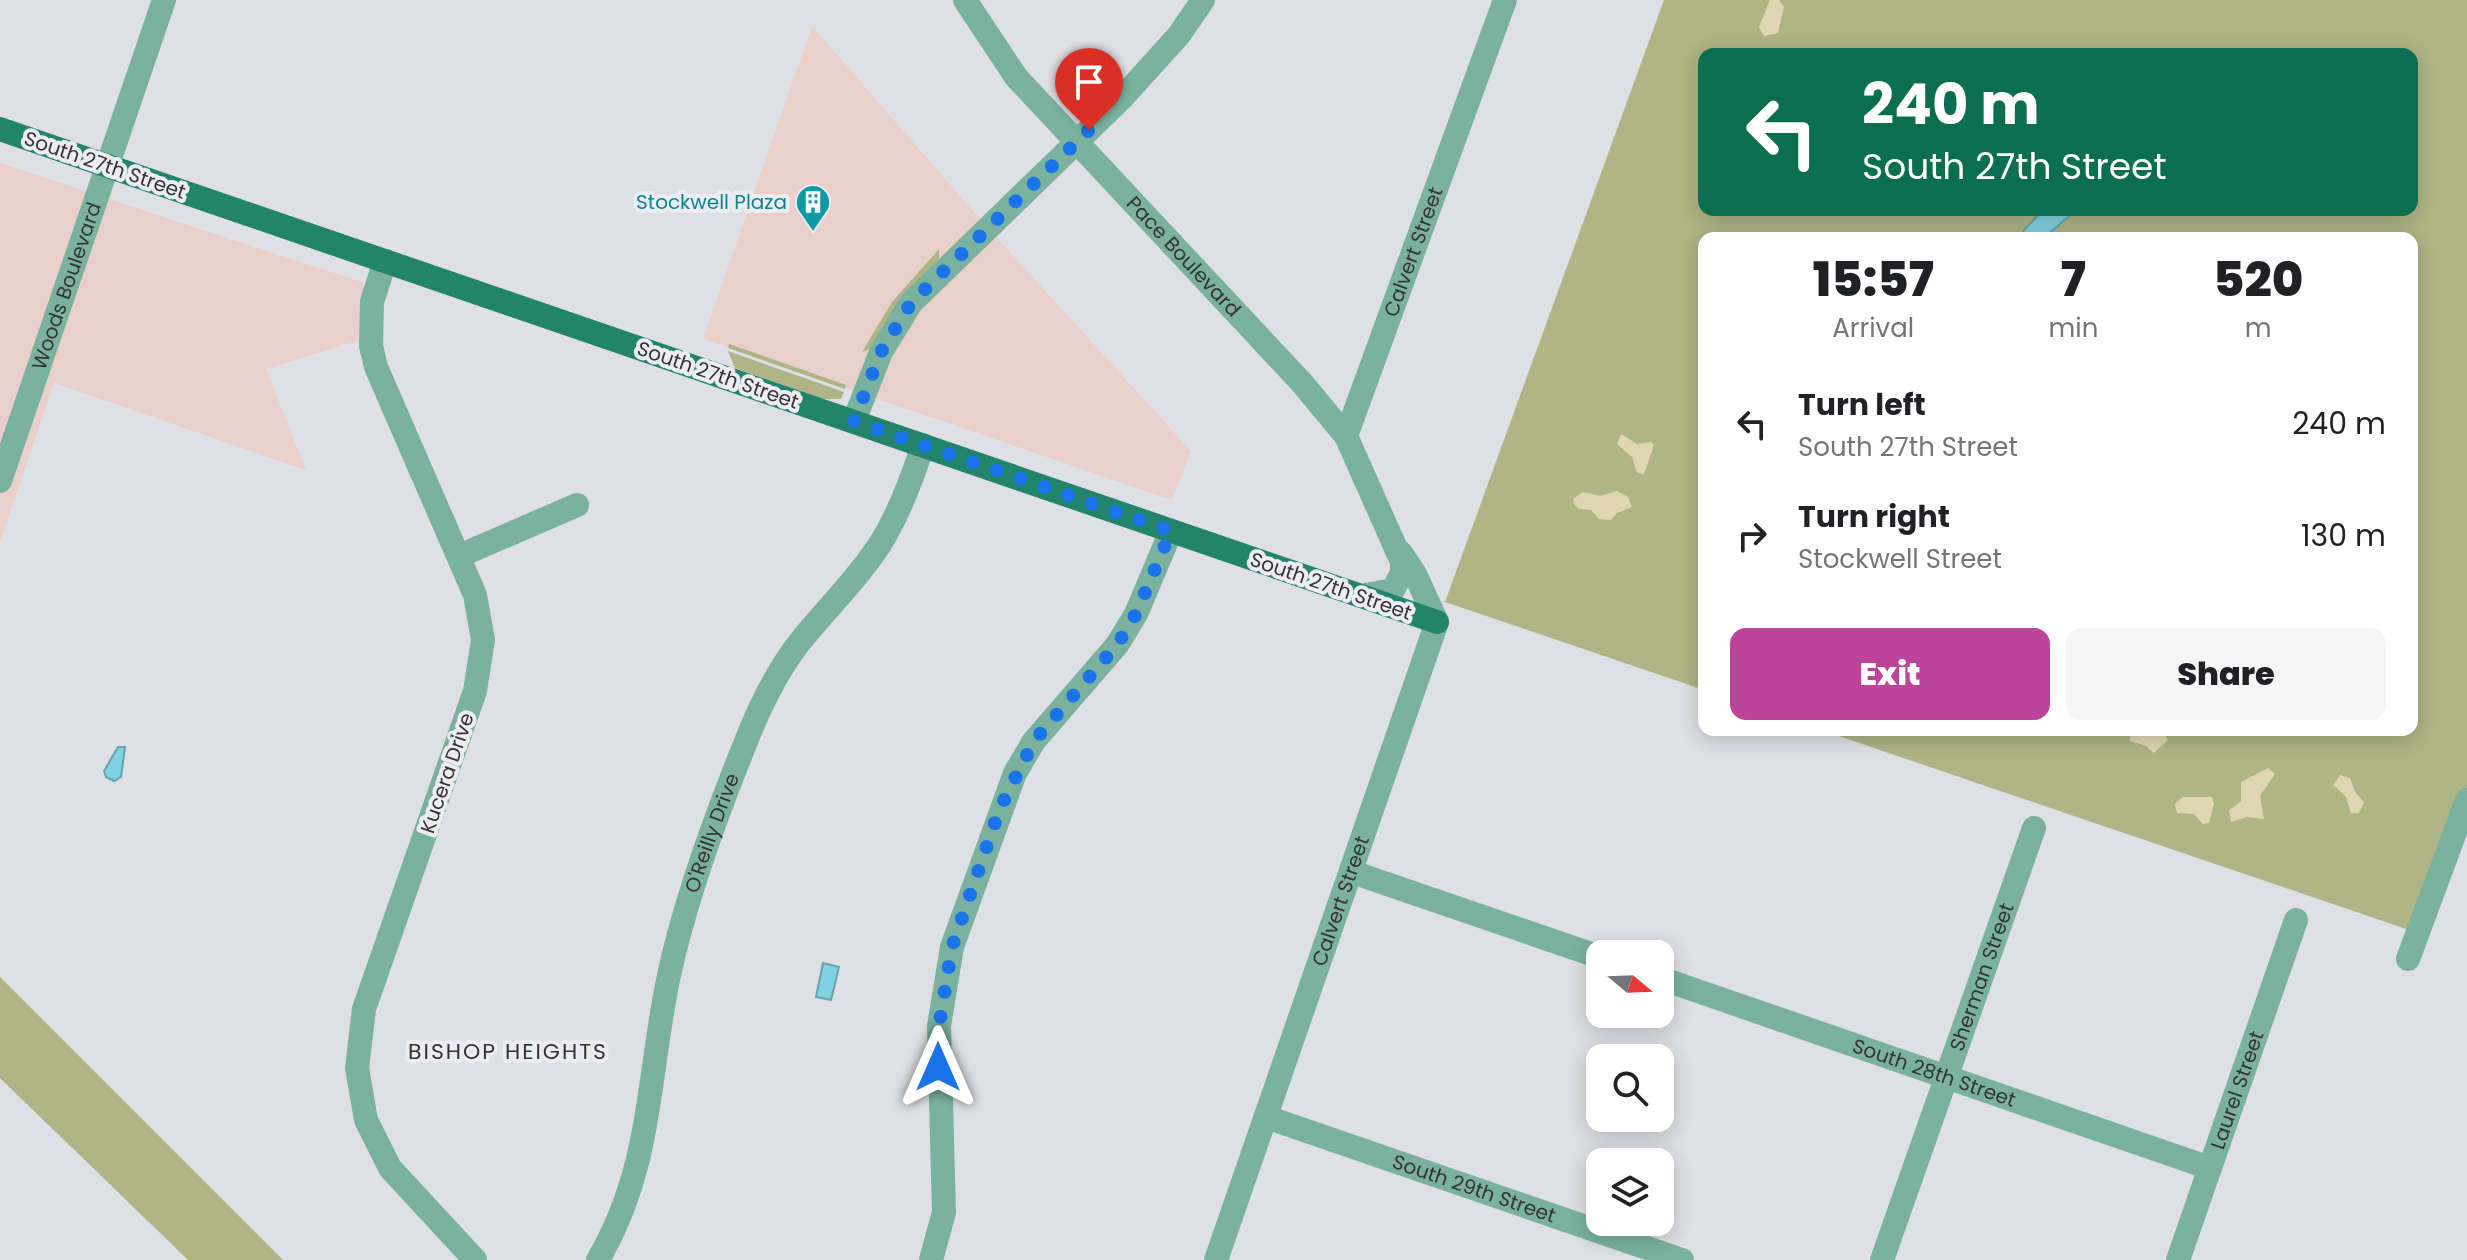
<!DOCTYPE html>
<html lang="en">
<head>
<meta charset="utf-8">
<style>
  body { margin:0; font-family:Poppins,sans-serif; background:#f6f6f6; color:#202124; height:100vh; display:flex; flex-direction:column; font-size:30px; white-space:nowrap }
  * { box-sizing:border-box; margin:0 }
  p { font-size:26px; color:#757577 }
  .icon { flex:none; width:44px; height:44px; fill:none; stroke:currentColor; stroke-width:2; stroke-linecap:round; stroke-linejoin:round }
  .map { position:relative; flex:1; overflow:hidden }
  .panel { position:absolute; left:1698px; top:232px; width:720px; height:504px; display:flex; flex-direction:column; background:#fff; border-radius:16px; box-shadow:0 4px 20px #0003 }
  .panel>* { flex:none }
  .banner { position:absolute; left:1698px; top:48px; width:720px; height:168px; border-radius:16px; box-shadow:0 4px 20px #0003; background:#0b6e4f; color:#fff; overflow:hidden }
  .needle { width:52px; rotate:109deg }
  .buttons { position:absolute; left:1586px; top:940px; display:grid; gap:16px }
  .buttons a { display:grid; place-items:center; width:88px; height:88px; border-radius:16px; background:#fff; box-shadow:0 4px 20px #0003; font-size:40px }
  .pin { position:absolute; display:grid; place-items:center; width:68px; height:68px; color:#fff; margin:-82px -34px; border-radius:50% 50% 50% 0; rotate:-45deg; box-shadow:0 0 8px #0007 }
  .pin .icon { rotate:45deg }
  .me { position:absolute; width:88px; margin:-44px; rotate:0deg; stroke-linejoin:round; filter:drop-shadow(0 0 6px #0008) }
  .turn { display:flex; align-items:center; gap:28px; height:168px; padding:0 32px; font-size:36px }
  .turn .icon { width:104px; height:104px; stroke-width:2.5 }
  .turn b { display:block; font-size:56px; line-height:68px }
  .eta { display:flex; justify-content:space-evenly; align-items:center; height:136px; text-align:center }
  .eta b { font-size:48px; font-weight:800; line-height:56px }
  .action { display:flex; gap:16px; margin-top:auto; padding:16px 32px }
  .action a { flex:1; height:92px; border-radius:16px; background:#bc449a; color:#fff; font-size:32px; font-weight:800; line-height:92px; text-align:center }
  .action a+a { background:#f6f6f6; color:#202124 }
  ul { padding:0; list-style:none }
  li { display:flex; align-items:center; gap:24px; height:112px; padding:0 32px }
  li div { flex:1 }
  li b { display:block; font-size:30px }
  li em { font-style:normal }
  .map>svg:first-child { display:block }
</style>
</head>
<body>
<div class="map">
<svg width="2467" height="1260" viewBox="0 0 2467 1260">
  <rect width="100%" height="100%" fill="#dfe0e5"/>
  <g fill="#ead0cb">
    <polygon points="812,26 988,228 1191,451 1172,500 703,339"/>
    <polygon points="0,163 377,287 370,337 266,369 306,470 54,383 0,542"/>
  </g>
  <g fill="#afb586" fill-rule="evenodd">
    <path d="M1664 0H2467V800L2418 933 1821 730H2412V238H1704V690L1445 602ZM1704 54H2412V210H1704Z"/>
    <polygon points="939,249 939,258 872,348 862,352 892,302"/>
    <polygon points="729,344 846,385 845,389 728,348"/>
    <polygon points="728,351 844,392 841,399 823,399 735,368"/>
    <polygon points="0,977 283,1260 188,1260 0,1078"/>
  </g>
  <g fill="#e0d7b2">
    <polygon points="1770,0 1779,0 1784,7 1778,33 1764,36 1759,27"/>
    <polygon points="1621,434 1637,444 1651,442 1654,445 1644,474 1637,473 1632,457 1617,444"/>
    <polygon points="1617,491 1628,497 1632,507 1617,513 1611,520 1599,519 1591,510 1579,509 1574,504 1573,499 1583,492 1600,496"/>
    <polygon points="2131,730 2163,730 2168,740 2154,753 2146,746 2130,741"/>
    <polygon points="2268,768 2275,774 2260,796 2264,819 2247,817 2231,822 2229,811 2241,801 2241,782"/>
    <polygon points="2340,775 2350,778 2355,792 2364,802 2359,813 2351,813 2346,797 2333,785"/>
    <polygon points="2183,797 2212,797 2214,804 2209,823 2203,824 2194,814 2177,813 2175,804"/>
  </g>
  <g fill="#80d1e1" stroke="#69a2ae" stroke-width="2">
    <polygon points="2043,210 2076,210 2044,238 2029,238 2023,231"/>
    <polygon points="118,747 125,747 121,777 114,781 106,777 104,771"/>
    <polygon points="823,963 839,967 831,1000 816,997"/>
  </g>
  <g fill="none" stroke-linecap="round" stroke-linejoin="round">
    <g stroke="#7ab29f" stroke-width="24">
      <path id="s1" d="M965 0 1016 77 1302 383 1346 436 1402 562V573L1393 590 1361 596"/>
      <polyline points="385,261 372,302 371,346 376,367 475,595 483,640 475,691 364,1009 357,1068 366,1120 390,1168 475,1260"/>
      <polyline points="854,421 881,352 911,303 1122,98 1179,35 1203,0"/>
      <path id="s2" d="M1346 436 1505 0"/>
      <path id="s3" d="M0 481 164 0"/>
      <polyline points="459,556 577,505"/>
      <polyline points="1352,872 1600,957"/>
      <polyline points="2408,959 2467,800"/>
      <path id="s4" d="M1660 978 2210 1168"/>
      <path id="s5" d="M1266 1117 1682 1260"/>
      <path id="s6" d="M598 1260C652 1167 647 1082 668 980 684 903 715 818 745 744 759 708 775 674 799 643 825 610 857 580 880 544 899 514 912 479 923 445"/>
      <polyline points="931,1260 944,1212 939,1026 952,947 1015,773 1034,741 1117,645 1136,614 1171,531"/>
      <path id="s7" d="M1216 1260 1437 622 1415 574 1401 553"/>
      <path id="s8" d="M1882 1260 2034 828"/>
      <path id="s9" d="M2178 1260 2296 920"/>
    </g>
    <polyline stroke="#22846b" stroke-width="24" points="0,129 1437,622"/>
  </g>
  <g fill="none" stroke-linecap="round" stroke-linejoin="round">
    <polyline stroke="#1a73e8" stroke-width="14" stroke-dasharray="0 25.2" points="938,1067 939,1026 952,947 1000,808 1034,741 1117,645 1136,614 1171,531 854,421 881,352 911,303 1089,130"/>
  </g>
  <defs>
    <g id="building-pin" transform="scale(1.8)"><path d="M0 17L-7.5 6A9.5 9.5 0 1 1 7.5 6Z" fill="#0f9aa8" stroke="#ecedf2"/><path d="M-4-6H4V6H1V3H-1V6H-4ZM-2.5-4.3h1.7v1.8h-1.7ZM.8-4.3h1.7v1.8H.8ZM-2.5-1h1.7V.8h-1.7ZM.8-1h1.7V.8H.8Z" fill="#fff"/></g>
  </defs>
  <g fill-rule="evenodd">
    <use href="#building-pin" x="813" y="202"/>
  </g>
  <g text-anchor="middle" stroke-width="8" stroke-linejoin="round" paint-order="stroke">
    <g font-size="20" fill="#343436" stroke="#ecedf2">
      <text transform="translate(105 165) rotate(19)" y="7">South 27th Street</text>
      <text dy="7" stroke="none"><textPath href="#s2" startOffset="196">Calvert Street</textPath></text>
      <text dy="7" stroke="none"><textPath href="#s1" startOffset="338">Pace Boulevard</textPath></text>
      <text dy="7" stroke="none"><textPath href="#s3" startOffset="206">Woods Boulevard</textPath></text>
      <text transform="translate(718 375) rotate(19)" y="7">South 27th Street</text>
      <text transform="translate(1331 586) rotate(19)" y="7">South 27th Street</text>
      <text transform="translate(447 773) rotate(-71)" y="7">Kucera Drive</text>
      <text dy="7" stroke="none"><textPath href="#s6" startOffset="444">O'Reilly Drive</textPath></text>
      <text dy="7" stroke="none"><textPath href="#s7" startOffset="380">Calvert Street</textPath></text>
      <text dy="7" stroke="none"><textPath href="#s8" startOffset="300">Sherman Street</textPath></text>
      <text dy="7" stroke="none"><textPath href="#s4" startOffset="290">South 28th Street</textPath></text>
      <text dy="7" stroke="none"><textPath href="#s9" startOffset="180">Laurel Street</textPath></text>
      <text dy="7" stroke="none"><textPath href="#s5" startOffset="220">South 29th Street</textPath></text>
    </g>
    <g font-size="20" fill="#0d838f" stroke="#ecedf2" text-anchor="end">
      <text x="787" y="209">Stockwell Plaza</text>
    </g>
    <g font-size="22" letter-spacing="2" fill="#343436" stroke="#ecedf2">
      <text x="508" y="1059">BISHOP HEIGHTS</text>
    </g>
  </g>
</svg>
<div class="buttons">
<a><svg class="needle" viewBox="-14 -14 28 28"><path d="M0-13l5 13h-10z" fill="#e53935"/><path d="M0 13l5-13h-10z" fill="#757577"/></svg></a>
<a><svg class="icon" aria-label="search" viewBox="0 0 24 24"><circle cx="10" cy="10" r="6"/><path d="M15 15l6 6"/></svg></a>
<a><svg class="icon" aria-label="layers" viewBox="0 0 24 24"><path d="M12 4l9 5-9 5-9-5zM3 14l9 5 9-5"/></svg></a>
</div>
<div class="pin" style="left:1089px;top:130px;background:#d93025"><svg class="icon" aria-label="arrive" viewBox="0 0 24 24"><path d="M6 21V4h12l-3 4 3 4H6"/></svg></div>
<svg class="me" style="left:938px;top:1067px" viewBox="-20 -20 40 40"><path d="M0-17L14 15 0 8-14 15z" fill="#1a73e8" stroke="#fff" stroke-width="4"/></svg>
<div class="banner">
<div class="turn"><svg class="icon" aria-label="left" viewBox="0 0 24 24"><path d="M17 20v-9H6M10 6l-5 5 5 5"/></svg><div><b>240 m</b>South 27th Street</div></div>
</div>
<section class="panel">
<div class="eta">
<div><b>15:57</b><p>Arrival</p></div>
<div><b>7</b><p>min</p></div>
<div><b>520</b><p>m</p></div>
</div>
<ul>
<li><svg class="icon" aria-label="left" viewBox="0 0 24 24"><path d="M17 20v-9H6M10 6l-5 5 5 5"/></svg><div><b>Turn left</b><p>South 27th Street</p></div><em>240 m</em></li>
<li><svg class="icon" aria-label="right" viewBox="0 0 24 24"><path d="M7 20v-9h11M14 6l5 5-5 5"/></svg><div><b>Turn right</b><p>Stockwell Street</p></div><em>130 m</em></li>
</ul>
<div class="action"><a>Exit</a><a>Share</a></div>
</section>
</div>
</body>
</html>
